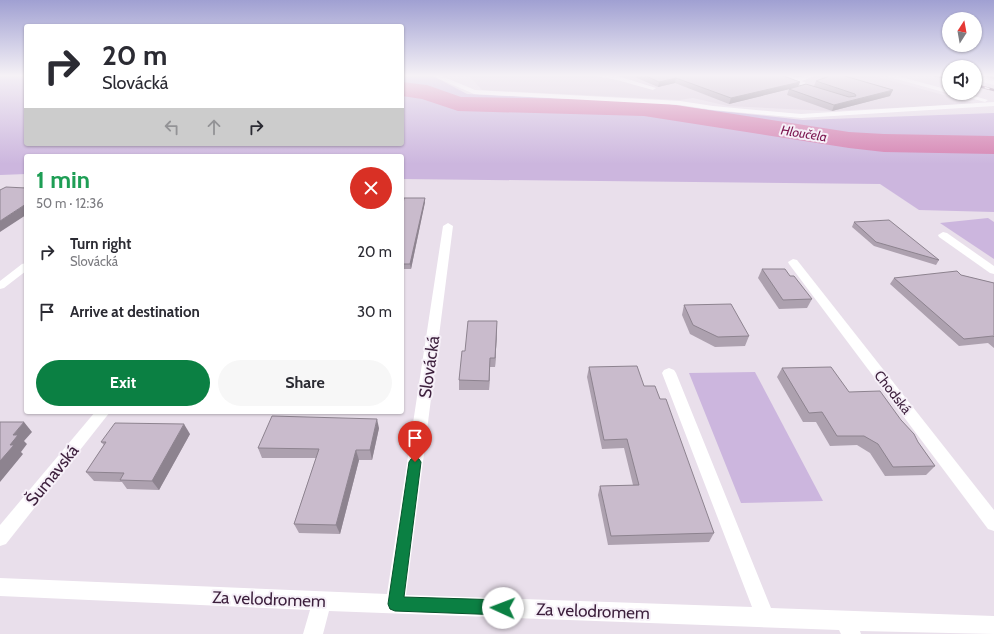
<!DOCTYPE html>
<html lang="en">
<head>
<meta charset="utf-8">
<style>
  body { margin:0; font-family:Cabin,sans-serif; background:#f7f7f7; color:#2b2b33; height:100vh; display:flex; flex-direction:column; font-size:15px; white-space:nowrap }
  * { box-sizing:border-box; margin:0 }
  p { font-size:13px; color:#7c7c81 }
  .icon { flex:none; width:22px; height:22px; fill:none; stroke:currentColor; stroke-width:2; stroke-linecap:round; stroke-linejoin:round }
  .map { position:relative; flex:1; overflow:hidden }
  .details { position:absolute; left:24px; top:154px; width:380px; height:260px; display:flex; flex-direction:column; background:#fff; border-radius:4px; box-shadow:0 1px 3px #0004 }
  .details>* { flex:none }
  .guide { position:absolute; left:24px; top:24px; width:380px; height:122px; border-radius:4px; box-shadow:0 1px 3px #0004; background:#fff; color:#2b2b33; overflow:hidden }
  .needle { width:26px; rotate:11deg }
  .buttons { position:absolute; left:942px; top:12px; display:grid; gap:8px }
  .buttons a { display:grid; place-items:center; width:40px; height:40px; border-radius:50%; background:#fff; box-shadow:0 1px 3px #0004; font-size:20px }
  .pin { position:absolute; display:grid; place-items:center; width:34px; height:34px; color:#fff; margin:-41px -17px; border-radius:50% 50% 50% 0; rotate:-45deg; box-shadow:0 0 4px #0007 }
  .pin .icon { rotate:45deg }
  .me { position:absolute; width:44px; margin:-22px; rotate:272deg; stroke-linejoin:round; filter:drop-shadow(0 0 3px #0008) }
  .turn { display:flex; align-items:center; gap:14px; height:84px; padding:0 12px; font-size:18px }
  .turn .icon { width:52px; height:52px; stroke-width:2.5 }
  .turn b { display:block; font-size:28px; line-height:34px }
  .lanes { display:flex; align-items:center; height:38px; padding:0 12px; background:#0003; justify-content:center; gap:20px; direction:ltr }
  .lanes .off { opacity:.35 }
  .round { display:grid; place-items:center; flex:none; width:42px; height:42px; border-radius:21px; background:#f7f7f7 }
  .headline { display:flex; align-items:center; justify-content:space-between; height:68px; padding:0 12px }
  h1 { font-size:24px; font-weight:700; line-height:30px; color:#1e9e55 }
  .action { display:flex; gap:8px; margin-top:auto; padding:8px 12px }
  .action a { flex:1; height:46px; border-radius:24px; background:#0b8043; color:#fff; font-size:16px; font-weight:700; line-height:46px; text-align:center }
  .action a+a { background:#f7f7f7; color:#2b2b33 }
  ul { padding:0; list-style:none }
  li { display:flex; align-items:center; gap:12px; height:60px; padding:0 12px }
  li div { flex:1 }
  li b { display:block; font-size:15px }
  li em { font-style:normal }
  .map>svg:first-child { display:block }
</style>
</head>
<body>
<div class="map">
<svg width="994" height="634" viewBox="0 0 994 634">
  <rect width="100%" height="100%" fill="#e9dfeb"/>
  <polygon fill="#ddd0df" points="468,75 870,75 977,104 829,111 728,106 693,98 679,100 482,90"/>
  <g fill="#ccb6de">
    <polygon points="0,75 26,75 26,144 402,144 402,75 431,75 467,94 645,103 803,120 994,113 994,212 919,210 880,184 402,179 402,156 26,156 26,174 0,175"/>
    <polygon points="988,218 994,222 994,259 940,223"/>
    <polygon points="755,372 823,501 741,503 689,373"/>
  </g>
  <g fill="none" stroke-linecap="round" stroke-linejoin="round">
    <polygon fill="#d583b2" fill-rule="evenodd" points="402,82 427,85 461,97 644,100 849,132 884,134 994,136 994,154 884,152 849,148 644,116 458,111 422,99 402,96"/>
    <g fill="#fff" fill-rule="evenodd">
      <polygon points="430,75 439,75 475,90 680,101 713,106 801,114 994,102 994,106 801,118 713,110 680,105 474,94"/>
      <polygon points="592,75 618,76 656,88 653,90 617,80"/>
      <polygon points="779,75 789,75 797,78 806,75 817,75 802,81 820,90 817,92 805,88 795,81"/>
      <polygon points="882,75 894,75 949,90 949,93 951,93 947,93"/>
      <polygon points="975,76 994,81 994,85 975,80"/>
      <polygon points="952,93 963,93 988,100 985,102"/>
      <polygon points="448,223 453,226 406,595 752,607 662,373 664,370 669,368 674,370 676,373 771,608 994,616 994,634 860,631 861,634 841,634 839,630 329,611 323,634 303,634 310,610 0,596 0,578 387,594 443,226"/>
      <polygon points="943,232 947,233 994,266 994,274 990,273 939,237 938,235"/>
      <polygon points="793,259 797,260 994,510 994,531 988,529 789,264 788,262"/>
      <polygon points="26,263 26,271 4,288 0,289 0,281 22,264"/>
      <polygon points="95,412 110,412 6,544 0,546 0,525"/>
    </g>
    <g stroke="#785978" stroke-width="2.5">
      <g id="rail">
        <polyline points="935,75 949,79"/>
        <polyline points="975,85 994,90"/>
      </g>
    </g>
    <use href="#rail" stroke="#f6f0f8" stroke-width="1.5" stroke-dasharray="5" stroke-linecap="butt"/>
  </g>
  <g fill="#ada1af">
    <polygon points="630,75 781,75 798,86 814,86 816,81 890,96 832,111 787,95 789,89 729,104 675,83 658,87"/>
    <polygon points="980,75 994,75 994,79"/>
    <polygon points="425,202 411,269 402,269 402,204"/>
    <polygon points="854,222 939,260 936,265 874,246 852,227"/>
    <polygon points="762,269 790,276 812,299 807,308 779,309 758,278"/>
    <polygon points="961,275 994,283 994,348 988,343 959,346 890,284 894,278"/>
    <polygon points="684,305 749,336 745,346 715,347 690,334 682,315"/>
    <polygon points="497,331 495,367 490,367 489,390 459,390 459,380 465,351"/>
    <polygon points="589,367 644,386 660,399 714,533 709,542 608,545 598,495 600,486 633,485 624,448 602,449 587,377"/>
    <polygon points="782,368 849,392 918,442 935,466 926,475 885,476 870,453 857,445 830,446 816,422 803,422 777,377"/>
    <polygon points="379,428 372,460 359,460 340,534 299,533 294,524 316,458 262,458 258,448"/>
    <polygon points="190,434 159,490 127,489 122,482 94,481 86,472 104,445 101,442"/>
  </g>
  <g fill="#8d838f">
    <polygon points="676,78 675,83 658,87 659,82"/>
    <polygon points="800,82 798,87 729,104 731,98"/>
    <polygon points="893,90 890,96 832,111 834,105"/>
    <polygon points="425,198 425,202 411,269 410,264"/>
    <polygon points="26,204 26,215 0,232 0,221"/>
    <polygon points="497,321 497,331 495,367 495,358"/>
    <polygon points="403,324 403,328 402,335 402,327"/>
    <polygon points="402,336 403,341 402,347"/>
    <polygon points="490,358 490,367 489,390 489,381"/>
    <polygon points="377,419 379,428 372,460 370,450"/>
    <polygon points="24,422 32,432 24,441 27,444 21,452 23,454 0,482 0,461 10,445 13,435"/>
    <polygon points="184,424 190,434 159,490 152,481"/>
    <polygon points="356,450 359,460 340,534 336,525"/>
  </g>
  <g fill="#c9bbcc" stroke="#8d838f">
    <polygon points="644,75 781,75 800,82 731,98 676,78 659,82"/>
    <polygon points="832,75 841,75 893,90 834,105 789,89 806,84 849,97 856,96 855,94 816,81"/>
    <polygon points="6,187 26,188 26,204 0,221 0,190"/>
    <polygon points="404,198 425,198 410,264 402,264 402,204 403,204"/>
    <polygon points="889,220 939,260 876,242 854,222"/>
    <polygon points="762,269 785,269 790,276 794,276 812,299 783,300"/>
    <polygon points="957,271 961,275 994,283 994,337 993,336 964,339 894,278"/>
    <polygon points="731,304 749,336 718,337 693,325 684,305"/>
    <polygon points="468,321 497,321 495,358 490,358 489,381 459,380 462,351 465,351"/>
    <polygon points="637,366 644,386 655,386 660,399 666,399 714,533 611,536 600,486 639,485 627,439 604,440 589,367"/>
    <polygon points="831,367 849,392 880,391 901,420 914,434 918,442 935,466 893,467 878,444 864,436 837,436 822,412 809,413 782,368"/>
    <polygon points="272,416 377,419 370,450 356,450 336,525 294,524 319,449 258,448"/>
    <polygon points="0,422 24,422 13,435 18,435 10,445 14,445 0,461"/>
    <polygon points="115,423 184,424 152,481 120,480 124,473 86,472 106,442 101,442"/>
  </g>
  <linearGradient id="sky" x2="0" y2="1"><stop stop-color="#a0a0d2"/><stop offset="0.46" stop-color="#f5f1f6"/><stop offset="1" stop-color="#f5f1f6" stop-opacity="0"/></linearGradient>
  <rect width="994" height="164" fill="url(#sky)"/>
  <polygon fill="#0b8043" stroke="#07532c" points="415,457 419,459 421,462 404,597 503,600 508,603 511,608 508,613 503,615 395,611 390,609 388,604 409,462 411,459"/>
  <g text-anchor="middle" stroke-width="4" stroke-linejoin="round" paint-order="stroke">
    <g font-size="13" font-style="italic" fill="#7c164f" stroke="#f6f0f8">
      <text transform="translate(804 133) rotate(9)" y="5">Hloučela</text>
    </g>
    <g font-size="14" fill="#3c1f3c" stroke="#f6f0f8">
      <text transform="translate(893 392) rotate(52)" y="5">Chodská</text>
    </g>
    <g font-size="17" fill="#3c1f3c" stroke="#f6f0f8">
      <text transform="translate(429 367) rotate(-82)" y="6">Slovácká</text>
      <text transform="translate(52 475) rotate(-51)" y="6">Šumavská</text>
      <text transform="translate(269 599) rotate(2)" y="6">Za velodromem</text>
      <text transform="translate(593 611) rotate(2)" y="6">Za velodromem</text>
    </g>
  </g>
</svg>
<div class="buttons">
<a><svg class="needle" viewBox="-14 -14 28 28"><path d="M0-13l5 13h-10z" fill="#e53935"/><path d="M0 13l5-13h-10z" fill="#7c7c81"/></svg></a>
<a><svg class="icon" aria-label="sound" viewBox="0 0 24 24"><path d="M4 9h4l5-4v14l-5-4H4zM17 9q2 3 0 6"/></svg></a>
</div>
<div class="pin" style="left:415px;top:462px;background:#d93025"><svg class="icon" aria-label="arrive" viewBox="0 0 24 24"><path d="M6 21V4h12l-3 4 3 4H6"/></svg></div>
<svg class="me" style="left:503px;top:608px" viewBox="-20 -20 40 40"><circle r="19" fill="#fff"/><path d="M0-13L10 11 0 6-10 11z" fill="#0b8043"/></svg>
<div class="guide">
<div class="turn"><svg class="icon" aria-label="right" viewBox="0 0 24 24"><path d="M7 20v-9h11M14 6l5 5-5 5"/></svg><div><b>20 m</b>Slovácká</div></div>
<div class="lanes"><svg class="icon off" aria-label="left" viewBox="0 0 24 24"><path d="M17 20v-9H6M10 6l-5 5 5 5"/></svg><svg class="icon off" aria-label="ahead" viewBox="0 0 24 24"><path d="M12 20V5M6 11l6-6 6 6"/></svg><svg class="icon" aria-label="right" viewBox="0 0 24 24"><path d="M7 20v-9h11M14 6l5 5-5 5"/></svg></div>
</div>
<section class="details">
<div class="headline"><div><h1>1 min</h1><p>50 m · 12:36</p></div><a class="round" style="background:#d93025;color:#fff"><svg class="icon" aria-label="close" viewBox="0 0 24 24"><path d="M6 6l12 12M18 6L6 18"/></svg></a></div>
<ul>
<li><svg class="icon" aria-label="right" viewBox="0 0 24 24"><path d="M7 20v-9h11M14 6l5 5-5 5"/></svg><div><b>Turn right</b><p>Slovácká</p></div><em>20 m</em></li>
<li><svg class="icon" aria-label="arrive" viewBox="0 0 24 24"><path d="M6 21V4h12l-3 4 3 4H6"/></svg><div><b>Arrive at destination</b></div><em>30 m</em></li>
</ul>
<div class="action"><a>Exit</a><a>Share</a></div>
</section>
</div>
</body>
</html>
